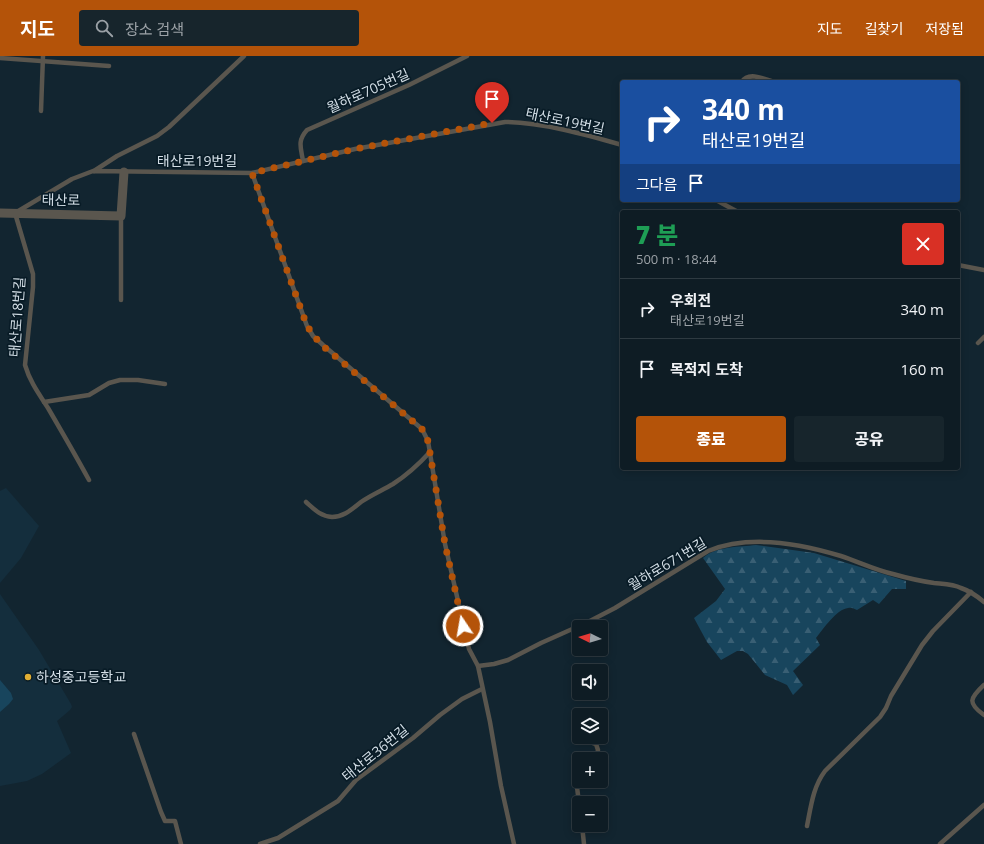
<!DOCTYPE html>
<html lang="ko">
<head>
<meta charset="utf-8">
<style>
  body { margin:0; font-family:"Open Sans","Noto Sans KR",sans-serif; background:#17252c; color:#f1f3f6; height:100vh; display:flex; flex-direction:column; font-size:15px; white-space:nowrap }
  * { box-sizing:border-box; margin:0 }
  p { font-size:13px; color:#9ba1a6 }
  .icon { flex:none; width:22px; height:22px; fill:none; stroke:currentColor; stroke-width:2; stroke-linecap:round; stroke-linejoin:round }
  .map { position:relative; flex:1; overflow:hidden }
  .side { position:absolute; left:620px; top:154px; width:340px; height:260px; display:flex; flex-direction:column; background:#0e1c24; border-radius:4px; box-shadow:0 2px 10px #0003,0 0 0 1px #2e3a41 }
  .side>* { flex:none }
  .hud { position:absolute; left:620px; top:24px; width:340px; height:122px; border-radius:4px; box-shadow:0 2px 10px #0003,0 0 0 1px #2e3a41; background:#1a4fa0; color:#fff; overflow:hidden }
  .needle { width:26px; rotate:275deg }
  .fabs { position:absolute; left:572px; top:564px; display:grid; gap:8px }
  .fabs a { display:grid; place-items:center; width:36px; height:36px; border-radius:4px; background:#0e1c24; box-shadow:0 2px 10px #0003,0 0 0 1px #2e3a41; font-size:20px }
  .pin { position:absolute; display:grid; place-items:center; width:34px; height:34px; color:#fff; margin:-41px -17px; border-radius:50% 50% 50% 0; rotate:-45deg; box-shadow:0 0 4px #0007 }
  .pin .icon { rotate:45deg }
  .me { position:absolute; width:44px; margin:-22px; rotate:348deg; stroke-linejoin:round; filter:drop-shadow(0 0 3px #0008) }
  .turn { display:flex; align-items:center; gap:14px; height:84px; padding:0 16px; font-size:18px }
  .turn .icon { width:52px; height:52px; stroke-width:2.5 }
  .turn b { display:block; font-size:28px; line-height:34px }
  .then { display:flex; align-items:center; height:38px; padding:0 16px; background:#0003; gap:8px; font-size:15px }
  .round { display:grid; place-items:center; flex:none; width:42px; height:42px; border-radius:4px; background:#17252c }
  .overview { display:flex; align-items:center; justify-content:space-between; height:68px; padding:0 16px }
  h1 { font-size:24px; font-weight:800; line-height:30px; color:#1e9e55 }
  .button { display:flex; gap:8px; margin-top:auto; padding:8px 16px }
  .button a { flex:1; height:46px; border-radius:4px; background:#b45309; color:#fff; font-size:16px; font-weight:800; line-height:46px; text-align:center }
  .button a+a { background:#17252c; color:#f1f3f6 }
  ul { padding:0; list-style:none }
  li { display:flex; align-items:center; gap:12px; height:60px; padding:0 16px; border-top:1px solid #2e3a41 }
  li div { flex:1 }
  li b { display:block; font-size:15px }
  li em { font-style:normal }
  header { display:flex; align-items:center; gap:24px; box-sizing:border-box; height:56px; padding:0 20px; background:#b45309; color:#fff }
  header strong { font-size:19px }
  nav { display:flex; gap:22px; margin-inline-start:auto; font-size:14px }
  .search { width:280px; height:36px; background:#17252c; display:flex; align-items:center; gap:10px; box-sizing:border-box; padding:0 14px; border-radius:4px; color:#9ba1a6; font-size:15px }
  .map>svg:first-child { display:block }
</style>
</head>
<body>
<header>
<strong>지도</strong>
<div class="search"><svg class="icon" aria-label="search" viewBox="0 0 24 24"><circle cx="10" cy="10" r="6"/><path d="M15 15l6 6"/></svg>장소 검색</div>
<nav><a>지도</a><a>길찾기</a><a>저장됨</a></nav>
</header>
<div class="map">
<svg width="984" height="788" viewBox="0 0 984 788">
  <defs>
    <pattern id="forest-firs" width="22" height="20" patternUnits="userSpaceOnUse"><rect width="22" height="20" fill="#18455d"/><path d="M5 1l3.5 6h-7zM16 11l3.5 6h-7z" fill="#395f74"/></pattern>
  </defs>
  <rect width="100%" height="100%" fill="#122530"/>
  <g fill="#142e3d">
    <polygon points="6,432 39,470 21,502 0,527 0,435"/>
    <polygon points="0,538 39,594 71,648 72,651 70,654 57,665 71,697 42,718 27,725 0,730"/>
  </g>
  <polygon fill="#18455d" points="0,624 11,637 13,643 9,648 0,656"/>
  <path fill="url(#forest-firs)" d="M756 489 814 497 906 525V533H892L879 548 873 544 857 554C854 553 852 551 848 552 837 553 823 573 816 582L820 589 793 615 803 629 793 639 787 629 765 619 748 598 743 595H737L721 604 707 586 694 562 716 545 725 533 703 502C716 490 740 491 756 489Z"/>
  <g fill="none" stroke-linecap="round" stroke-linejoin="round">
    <g stroke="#5a564e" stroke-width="4.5">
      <polyline points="0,2 109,10"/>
      <path d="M742 26C748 15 765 23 774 26"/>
      <polyline points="41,55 43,0"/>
      <path d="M303 105C301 92 297 85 307 74L409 29 467 0"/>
      <polyline points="94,115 117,100 157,80 169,71 244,0"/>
      <polyline points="252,117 307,270 313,280 323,289 422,373 428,385 445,488 469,593 478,610 490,666 501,730 514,788"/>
      <polyline points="716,144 738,156"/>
      <polyline points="958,209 984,214"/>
      <polyline points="121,244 121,160"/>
      <polyline points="978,287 984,281"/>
      <polyline points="44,346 89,339 109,327 120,324 138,324 165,328"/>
      <path d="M89 424C76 400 62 376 48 352 39 338 30 326 25 309L33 231V218L15 157 72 123 93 115 252 117 355 93 505 66C541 66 587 79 622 89"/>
      <path d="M306 446C314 453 320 460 332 461 344 461 352 453 361 446 371 439 383 434 393 428 407 419 419 408 430 396"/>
      <path d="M478 610 494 608 508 604 541 587 588 566 615 552 708 495C750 478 799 487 841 500 859 506 875 514 893 518 907 522 920 525 934 527 943 528 953 528 961 532 970 535 977 540 984 546"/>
      <path d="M984 629C970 642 967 647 984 659"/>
      <polyline points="134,678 161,756 165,765 175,765 181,788"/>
      <polyline points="590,686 596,688 598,694 596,701 593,703"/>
      <polyline points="579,713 576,723 579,747"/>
      <polyline points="582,769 584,788"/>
      <path d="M807 770C811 750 813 731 825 715L880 661 886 652 891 640 922 589 933 575 971 536"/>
      <polyline points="260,788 278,782 338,745 356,724 413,682 440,659 462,643 482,633"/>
      <polyline points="940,788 984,749"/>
    </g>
    <polyline stroke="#5a564e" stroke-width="9" points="0,157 121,160 124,116"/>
  </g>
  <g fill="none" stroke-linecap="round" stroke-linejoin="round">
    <polyline stroke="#b45309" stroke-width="7" stroke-dasharray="0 12.6" points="463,570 445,488 428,385 422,373 323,290 314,280 307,270 252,117 355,93 492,67"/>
  </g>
  <circle fill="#e1af34" stroke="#081b26" stroke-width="1.5" cx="28" cy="621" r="4"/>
  <g text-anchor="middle" stroke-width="3.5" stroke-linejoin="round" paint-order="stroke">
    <g font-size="14" fill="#d3dee6" stroke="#081b26">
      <text transform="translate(368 35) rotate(-24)" y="5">월하로705번길</text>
      <text transform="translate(565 65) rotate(12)" y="5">태산로19번길</text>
      <text x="197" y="110">태산로19번길</text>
      <text transform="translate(61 144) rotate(1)" y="5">태산로</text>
      <text transform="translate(17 261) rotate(-86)" y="5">태산로18번길</text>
      <text transform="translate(667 508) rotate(-31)" y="5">월하로671번길</text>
      <text transform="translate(375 697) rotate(-39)" y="5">태산로36번길</text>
    </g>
    <g font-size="14" fill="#d3dee6" stroke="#081b26" text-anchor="start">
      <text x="36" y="626">하성중고등학교</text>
    </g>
  </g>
</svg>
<div class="fabs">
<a><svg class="needle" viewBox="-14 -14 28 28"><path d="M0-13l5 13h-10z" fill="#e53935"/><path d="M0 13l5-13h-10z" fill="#9ba1a6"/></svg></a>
<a><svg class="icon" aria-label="sound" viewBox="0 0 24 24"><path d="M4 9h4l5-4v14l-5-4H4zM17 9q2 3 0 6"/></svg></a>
<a><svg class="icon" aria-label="layers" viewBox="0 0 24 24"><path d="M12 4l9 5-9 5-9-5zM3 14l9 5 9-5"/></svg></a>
<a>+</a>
<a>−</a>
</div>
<div class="pin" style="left:492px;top:67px;background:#d93025"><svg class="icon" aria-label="arrive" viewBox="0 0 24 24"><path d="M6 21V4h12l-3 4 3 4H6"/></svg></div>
<svg class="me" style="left:463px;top:570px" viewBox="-20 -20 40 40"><circle r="17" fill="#b45309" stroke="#fff" stroke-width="3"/><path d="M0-11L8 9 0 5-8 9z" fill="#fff"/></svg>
<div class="hud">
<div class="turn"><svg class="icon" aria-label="right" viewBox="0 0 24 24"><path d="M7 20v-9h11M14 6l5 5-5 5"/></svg><div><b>340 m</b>태산로19번길</div></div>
<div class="then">그다음<svg class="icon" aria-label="arrive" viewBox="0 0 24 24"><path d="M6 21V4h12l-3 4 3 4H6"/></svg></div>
</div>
<section class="side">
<div class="overview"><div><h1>7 분</h1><p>500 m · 18:44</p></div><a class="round" style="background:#d93025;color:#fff"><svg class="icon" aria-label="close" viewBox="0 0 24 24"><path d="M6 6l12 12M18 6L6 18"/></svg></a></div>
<ul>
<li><svg class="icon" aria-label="right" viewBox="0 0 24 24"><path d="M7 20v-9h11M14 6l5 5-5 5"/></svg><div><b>우회전</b><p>태산로19번길</p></div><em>340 m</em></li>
<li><svg class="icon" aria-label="arrive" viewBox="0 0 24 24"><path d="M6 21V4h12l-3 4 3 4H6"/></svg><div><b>목적지 도착</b></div><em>160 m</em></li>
</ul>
<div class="button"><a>종료</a><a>공유</a></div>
</section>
</div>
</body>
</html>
